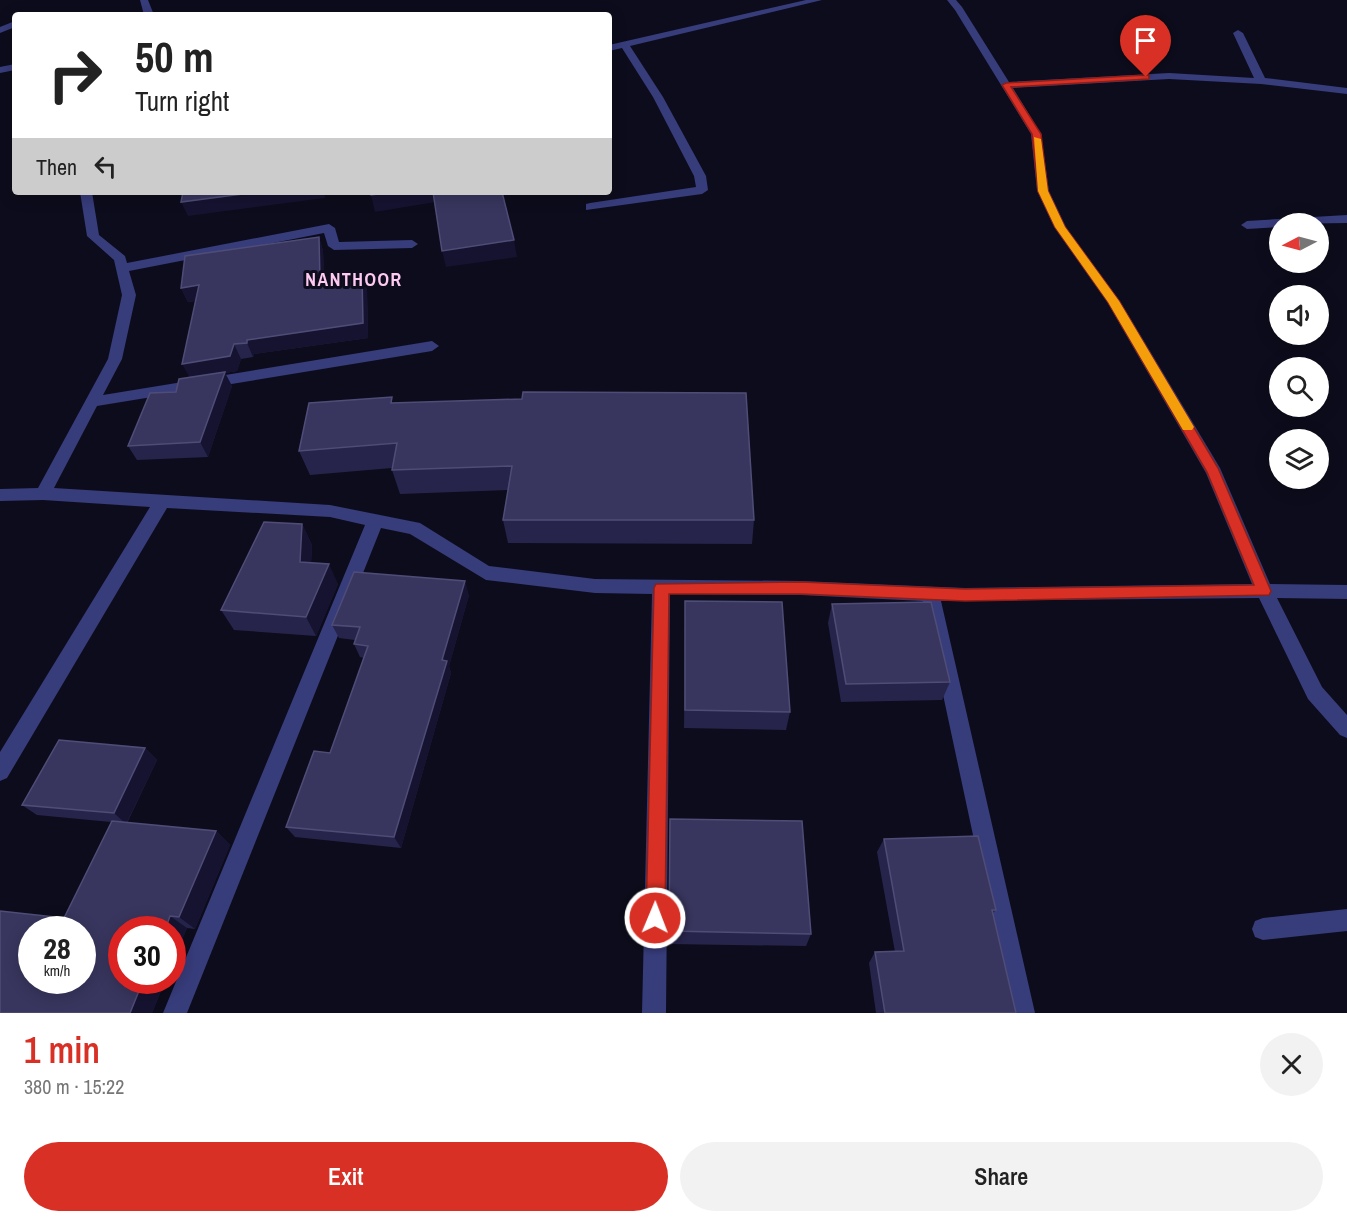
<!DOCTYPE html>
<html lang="en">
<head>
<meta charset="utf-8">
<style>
  body { margin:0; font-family:"Archivo Narrow",sans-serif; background:#f2f2f2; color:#222; height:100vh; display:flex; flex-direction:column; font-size:22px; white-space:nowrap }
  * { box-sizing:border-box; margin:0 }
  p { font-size:20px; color:#767676 }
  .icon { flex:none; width:33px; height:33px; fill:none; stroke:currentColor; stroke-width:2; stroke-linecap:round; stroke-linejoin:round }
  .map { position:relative; height:1013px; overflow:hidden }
  .sheet { display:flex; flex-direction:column; background:#fff; flex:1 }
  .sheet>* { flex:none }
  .top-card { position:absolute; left:12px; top:12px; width:600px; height:183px; border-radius:6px; box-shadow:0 3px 15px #0003; background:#fff; color:#222; overflow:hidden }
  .needle { width:39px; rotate:264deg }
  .controls { position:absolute; left:1269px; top:213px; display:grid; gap:12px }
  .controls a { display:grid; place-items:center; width:60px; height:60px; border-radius:50%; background:#fff; box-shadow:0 3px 15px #0003; font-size:30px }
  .speed { position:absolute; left:18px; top:916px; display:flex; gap:12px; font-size:30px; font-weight:700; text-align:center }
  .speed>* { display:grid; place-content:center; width:78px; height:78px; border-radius:50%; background:#fff; box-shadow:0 3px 15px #0003; line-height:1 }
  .speed small { font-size:15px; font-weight:400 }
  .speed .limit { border:9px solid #d22; background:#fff; color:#111 }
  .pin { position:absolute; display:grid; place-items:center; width:51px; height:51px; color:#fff; margin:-62px -26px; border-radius:50% 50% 50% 0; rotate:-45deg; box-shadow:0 0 6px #0007 }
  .pin .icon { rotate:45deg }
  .me { position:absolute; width:66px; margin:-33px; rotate:1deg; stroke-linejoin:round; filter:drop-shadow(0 0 4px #0008) }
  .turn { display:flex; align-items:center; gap:21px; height:126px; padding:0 24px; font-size:27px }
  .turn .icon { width:78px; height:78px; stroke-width:2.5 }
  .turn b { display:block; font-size:42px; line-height:51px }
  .then { display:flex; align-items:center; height:57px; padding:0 24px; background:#0003; gap:12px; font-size:22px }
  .round { display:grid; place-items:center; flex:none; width:63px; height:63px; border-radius:32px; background:#f2f2f2 }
  .summary { display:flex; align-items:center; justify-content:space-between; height:102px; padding:0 24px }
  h1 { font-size:36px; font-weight:600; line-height:45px; color:#d93025 }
  .primary-button { display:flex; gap:12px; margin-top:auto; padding:12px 24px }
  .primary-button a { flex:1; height:69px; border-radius:36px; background:#d93025; color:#fff; font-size:24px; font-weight:600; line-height:69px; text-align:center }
  .primary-button a+a { background:#f2f2f2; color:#222 }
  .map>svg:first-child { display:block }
</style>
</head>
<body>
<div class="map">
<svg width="1347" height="1013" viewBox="0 0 1347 1013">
  <rect width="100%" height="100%" fill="#0d0c1c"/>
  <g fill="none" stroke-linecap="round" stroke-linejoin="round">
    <g fill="#373c7b" fill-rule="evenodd">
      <polygon points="140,0 148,0 154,15 144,15"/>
      <polygon points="806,0 822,0 630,46 663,97 706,176 708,190 702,194 586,210 586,204 590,203 696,187 694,176 653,97 622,48 609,51 609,45"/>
      <polygon points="947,0 956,0 962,7 1009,82 1169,73 1254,78 1233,33 1238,30 1243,33 1265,78 1347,88 1347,94 1261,84 1169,79 1013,88 1041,134 1049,191 1066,227 1120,301 1220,468 1270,584 1347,585 1347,599 1277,598 1322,687 1347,715 1347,738 1340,735 1308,699 1259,598 941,601 1035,1013 1011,1013 923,601 801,595 670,594 666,1013 642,1013 652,594 595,593 486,580 410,534 381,528 187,1013 163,1013 365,525 330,517 167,508 7,778 0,781 0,752 150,507 43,500 0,501 0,489 38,488 108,359 122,295 114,260 87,236 80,192 92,192 99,235 125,256 127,263 329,224 335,228 339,242 412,240 418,244 412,248 334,250 328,246 324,233 129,271 136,295 122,359 103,395 432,341 439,346 432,351 97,406 54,488 330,505 420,523 489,566 595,579 801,581 965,588 1252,584 1206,473 1107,302 1054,227 1037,191 1031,134 955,10"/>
      <polygon points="15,21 15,27 0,33 0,27"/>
      <polygon points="15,64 15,70 0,73 0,67"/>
      <polygon points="1347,215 1347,223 1280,224 1280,227 1247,229 1241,225 1247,221"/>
      <polygon points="1347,909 1347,931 1263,940 1255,937 1252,929 1255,921 1263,918"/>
    </g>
  </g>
  <g fill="#27244b" fill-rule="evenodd">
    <polygon points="319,237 323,251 324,280 362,275 367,290 368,338 254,354 253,357 241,359 237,371 225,373 232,386 208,457 137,460 128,446 189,377 195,301 188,302 181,288"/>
    <polygon points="393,403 754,520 752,544 508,543 503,520 508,490 400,494 392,470 392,468 310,475 299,451"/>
    <polygon points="302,524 312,545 311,563 338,584 316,636 234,630 221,610"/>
    <polygon points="469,595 449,666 451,673 401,848 295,837 286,827 330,753 364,658 360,657 354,644 355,640 339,638 332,625"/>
    <polygon points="685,601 790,712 786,730 684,728"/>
    <polygon points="832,604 950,682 942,700 841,702 828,623"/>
    <path d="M59 740 145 748 157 760 127 823 216 831 230 845 195 929 187 928 172 963V930H122V981H165L152 1013H0V911L64 918 111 822 37 815 22 805ZM32 930H82V981H32Z"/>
    <polygon points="670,819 811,934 806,946 669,944"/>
    <polygon points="884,839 996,910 992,914 1016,1013 876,1013 869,963 875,952 895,952 877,852"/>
  </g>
  <g fill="#151330">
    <polygon points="258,192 324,192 325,198 188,216 181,202"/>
    <polygon points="392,192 433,192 435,202 375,212 371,195"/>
    <polygon points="319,237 323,251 325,295 320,281"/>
    <polygon points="514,240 517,257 446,267 442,251"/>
    <polygon points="362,275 367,290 368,338 254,354 253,357 247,343 247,340"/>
    <polygon points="199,285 206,299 188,302 181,288"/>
    <polygon points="234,344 241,359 237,371 225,373 232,386 208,457 200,442 190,378 182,364"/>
    <polygon points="302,524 312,545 310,582 300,562"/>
    <polygon points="329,564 338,584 316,636 306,617"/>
    <polygon points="465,581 469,595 449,666 451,673 401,848 394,837 442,660"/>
    <polygon points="145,748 157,760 126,824 114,813"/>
    <polygon points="216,831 230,845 195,929 179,917"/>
    <polygon points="170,916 187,928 172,963 172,930 165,930"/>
    <polygon points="143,981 165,981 152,1013 130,1013"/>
  </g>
  <g fill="#38365e" stroke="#4f4d77" stroke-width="1.5" fill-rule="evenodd">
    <polygon points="183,192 258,192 181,202"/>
    <polygon points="370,192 392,192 371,195"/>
    <polygon points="433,192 502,192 514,240 442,251"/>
    <polygon points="319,237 320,281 362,275 363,323 247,340 247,343 234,344 230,356 182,364 199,285 181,288 185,256"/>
    <polygon points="225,372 200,442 128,446 150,393 176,392 179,379"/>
    <polygon points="523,392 746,393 754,520 503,520 512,466 392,470 397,443 299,451 309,403 392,397 391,403 522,399"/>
    <polygon points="264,522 302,524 300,562 329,564 306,617 221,610"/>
    <polygon points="354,572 465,581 442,660 447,661 394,837 286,827 314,751 330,753 368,646 354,644 360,627 332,625"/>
    <polygon points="685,601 782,602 790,712 685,710"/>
    <polygon points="931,602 950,682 846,684 832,604"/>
    <polygon points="59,740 145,748 114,813 22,805"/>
    <polygon points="670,819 802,821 811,934 669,931"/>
    <path d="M112 821 216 831 179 917 170 916 165 930H122V981H143L130 1013H0V911L64 918ZM32 930H82V981H32Z"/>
    <polygon points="978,836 996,910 992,910 1016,1013 885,1013 875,952 904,951 884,839"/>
  </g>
  <polygon fill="#d93025" stroke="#8d1f18" stroke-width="1.5" points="1146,75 1149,75 1149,79 1011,87 1041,134 1048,191 1065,227 1119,301 1218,468 1271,591 1269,595 965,601 801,594 669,594 665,918 662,925 655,928 649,925 646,918 654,588 656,584 801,582 965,589 1254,585 1207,472 1108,302 1055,227 1038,191 1032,134 1002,85 1006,83"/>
  <polygon fill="#f59e0b" points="1034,137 1041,139 1048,191 1065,227 1119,301 1194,427 1192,430 1183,430 1108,302 1055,227 1038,191"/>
  <g text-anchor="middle" stroke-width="6" stroke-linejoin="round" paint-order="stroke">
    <g font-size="18" font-weight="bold" letter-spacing="1.5" fill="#fecaf1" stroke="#0d0c1c">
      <text x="354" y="286">NANTHOOR</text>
    </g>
  </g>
</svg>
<div class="controls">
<a><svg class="needle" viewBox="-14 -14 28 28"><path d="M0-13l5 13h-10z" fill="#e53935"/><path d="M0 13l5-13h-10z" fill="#767676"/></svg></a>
<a><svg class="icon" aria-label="sound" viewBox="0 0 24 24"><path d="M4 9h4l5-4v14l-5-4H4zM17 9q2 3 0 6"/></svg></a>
<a><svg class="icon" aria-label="search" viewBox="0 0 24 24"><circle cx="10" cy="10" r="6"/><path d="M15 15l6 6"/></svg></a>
<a><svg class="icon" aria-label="layers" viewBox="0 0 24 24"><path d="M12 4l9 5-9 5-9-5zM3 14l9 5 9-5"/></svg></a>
</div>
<div class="speed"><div>28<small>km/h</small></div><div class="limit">30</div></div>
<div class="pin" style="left:1146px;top:77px;background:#d93025"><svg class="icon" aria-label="arrive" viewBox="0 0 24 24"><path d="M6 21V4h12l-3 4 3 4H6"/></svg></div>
<svg class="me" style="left:655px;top:918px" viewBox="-20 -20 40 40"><circle r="17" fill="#d93025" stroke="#fff" stroke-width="3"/><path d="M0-11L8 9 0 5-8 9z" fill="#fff"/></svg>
<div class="top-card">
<div class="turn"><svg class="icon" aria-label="right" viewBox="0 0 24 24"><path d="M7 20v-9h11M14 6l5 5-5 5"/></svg><div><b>50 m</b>Turn right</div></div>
<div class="then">Then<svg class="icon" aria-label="left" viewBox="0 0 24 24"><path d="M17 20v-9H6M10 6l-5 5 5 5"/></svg></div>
</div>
</div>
<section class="sheet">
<div class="summary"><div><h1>1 min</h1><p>380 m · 15:22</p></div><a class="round"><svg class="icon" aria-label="close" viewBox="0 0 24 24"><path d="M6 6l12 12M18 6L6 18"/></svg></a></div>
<div class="primary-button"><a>Exit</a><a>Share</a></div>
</section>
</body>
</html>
